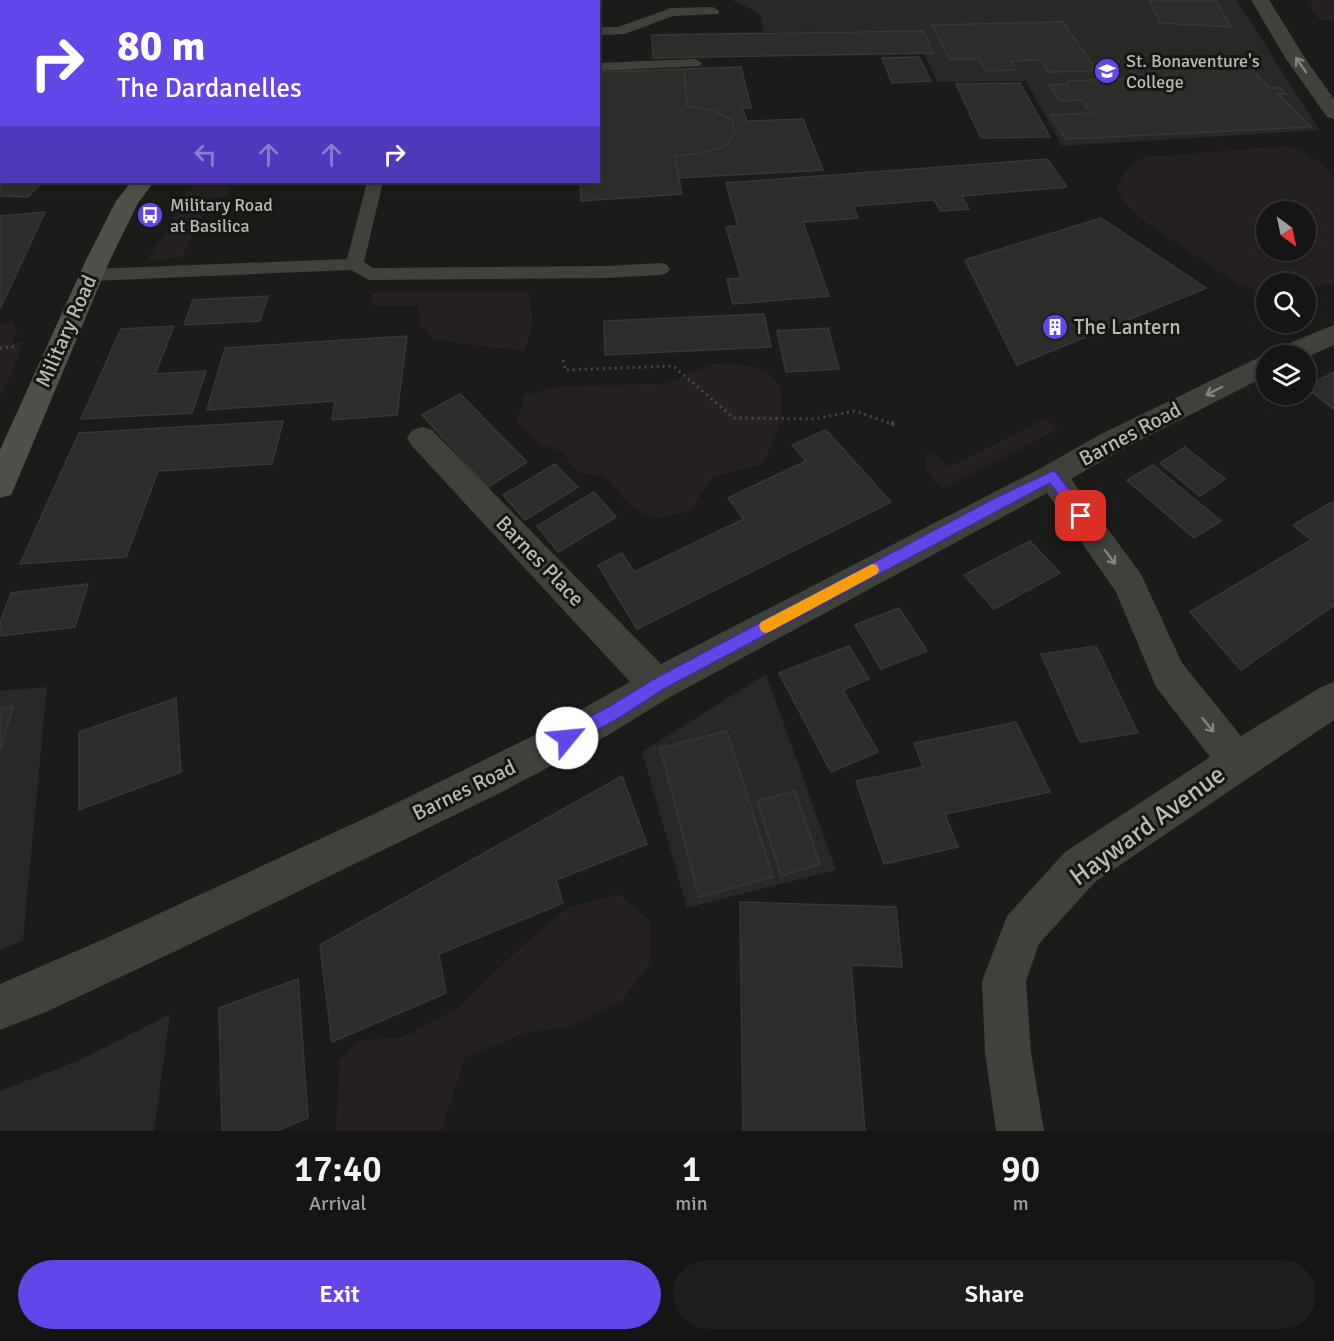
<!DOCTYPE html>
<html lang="en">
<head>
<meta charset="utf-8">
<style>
  body { margin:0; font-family:Signika,sans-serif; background:#1d1e1d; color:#f1f3f6; height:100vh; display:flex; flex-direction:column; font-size:22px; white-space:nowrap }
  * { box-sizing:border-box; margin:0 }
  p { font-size:20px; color:#9d9fa0 }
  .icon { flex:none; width:33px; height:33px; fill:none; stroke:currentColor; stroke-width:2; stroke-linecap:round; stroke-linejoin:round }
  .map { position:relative; height:1131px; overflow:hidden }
  .details { display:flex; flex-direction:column; background:#141514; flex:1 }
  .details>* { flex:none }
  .guide { position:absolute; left:0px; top:0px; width:600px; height:183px; box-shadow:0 3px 9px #0003,0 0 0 2px #333434; background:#6346e8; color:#fff; overflow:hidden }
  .needle { width:39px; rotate:147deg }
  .tools { position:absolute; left:1256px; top:201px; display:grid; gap:12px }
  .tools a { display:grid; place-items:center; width:60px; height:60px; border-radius:50%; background:#141514; box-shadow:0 3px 9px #0003,0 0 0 2px #333434; font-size:30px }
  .pin { position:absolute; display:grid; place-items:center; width:51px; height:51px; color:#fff; margin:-26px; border-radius:12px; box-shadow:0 3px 9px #0006 }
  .me { position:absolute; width:66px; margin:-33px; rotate:62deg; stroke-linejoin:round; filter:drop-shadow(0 0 4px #0008) }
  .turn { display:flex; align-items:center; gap:21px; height:126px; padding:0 18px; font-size:27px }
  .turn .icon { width:78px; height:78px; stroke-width:2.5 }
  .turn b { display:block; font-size:42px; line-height:51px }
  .lanes { display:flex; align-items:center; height:57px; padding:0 18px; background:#0003; justify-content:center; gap:30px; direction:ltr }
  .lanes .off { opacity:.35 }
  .eta { display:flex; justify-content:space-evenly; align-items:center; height:102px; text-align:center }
  .eta b { font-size:36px; font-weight:600; line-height:42px }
  .cta { display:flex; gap:12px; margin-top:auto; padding:12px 18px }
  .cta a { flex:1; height:69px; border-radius:36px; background:#6346e8; color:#fff; font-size:24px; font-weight:600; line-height:69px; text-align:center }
  .cta a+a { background:#1d1e1d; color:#f1f3f6 }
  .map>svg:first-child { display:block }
</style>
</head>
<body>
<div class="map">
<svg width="1334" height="1131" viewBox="0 0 1334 1131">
  <rect width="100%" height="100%" fill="#1b1c1a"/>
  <g fill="#272926">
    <polygon points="732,0 1237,0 1319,130 1062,146 1026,81 937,82 914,31 764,32 761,17 755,11"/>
    <polygon points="766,674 836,870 687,908 642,752"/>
    <polygon points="47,687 23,940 0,950 0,691"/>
    <polygon points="170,1014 154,1131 0,1131 0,1091 82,1059"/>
  </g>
  <g fill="#272022" fill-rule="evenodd">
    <polygon points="1315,0 1334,0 1334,21 1318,19 1309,6"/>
    <path d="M1287 146C1309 151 1320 161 1334 178V283L1305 290V284H1266V293L1240 285 1147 223 1124 202 1117 188C1124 172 1130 164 1146 157ZM1266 212H1305V250H1266Z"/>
    <polygon points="195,182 234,182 226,197 213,197 181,258 148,260"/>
    <polygon points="372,293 529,293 533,324 524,351 434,340 420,325 418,306 373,306"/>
    <polygon points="14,322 13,328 19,327 12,343 24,342 0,398 0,323"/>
    <path d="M713 364C727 365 747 364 760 369 799 383 776 442 761 465L712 477 690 511 654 519 630 505 604 476 577 472 562 452 540 444 517 423 524 395 562 386 665 384Z"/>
    <path d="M1044 419 1059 429 943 489C933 480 919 467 928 452L937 455 949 467Z"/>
    <polygon points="619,894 649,920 650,963 622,1000 572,1026 525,1033 465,1058 441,1131 336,1131 340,1060 361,1040 405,1037 461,1006 521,947 568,907"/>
  </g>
  <g fill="#2b2d2a" stroke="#363834" stroke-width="1.5">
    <polygon points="1149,0 1215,0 1232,27 1160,23"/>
    <polygon points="1063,22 1097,71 1048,72 1041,60 1011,61 1016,70 986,71 979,59 949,59 932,25"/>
    <polygon points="924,31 933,53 653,58 652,35"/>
    <polygon points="919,57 931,81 892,83 882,58"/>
    <polygon points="1243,61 1270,88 1280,88 1286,94 1278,94 1311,127 1066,139 1050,115 1092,113 1081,100 1060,101 1049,85 1069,84 1068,81 1137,78 1127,66"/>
    <polygon points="741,67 751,108 742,108 747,121 803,119 823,170 679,178 675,156 703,153 725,146 735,134 732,120 715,111 687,106 684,69"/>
    <polygon points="684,69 687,106 715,111 732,120 735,134 725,146 703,153 675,156 682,194 581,201 580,182 598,182 598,72"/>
    <polygon points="1020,83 1050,137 981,138 956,84"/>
    <polygon points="1047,159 1067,187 962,196 969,209 941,211 934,200 853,206 858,218 803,222 829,296 733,304 727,279 741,278 726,227 738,226 726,183"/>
    <polygon points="2,181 2,182 42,182 28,197 0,196"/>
    <polygon points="45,212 0,309 0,216"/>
    <polygon points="1101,218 1206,288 1017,365 965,260"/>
    <polygon points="268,296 260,321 184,325 193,300"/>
    <polygon points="764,314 771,347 605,355 604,321"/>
    <polygon points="174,326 155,374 206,371 192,413 81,419 121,329"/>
    <polygon points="828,328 839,369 786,372 777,331"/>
    <polygon points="407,336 397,415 332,420 335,401 207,410 225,348"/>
    <polygon points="1334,372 1334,409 1305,387"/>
    <polygon points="460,394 527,462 488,487 422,415"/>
    <polygon points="283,421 272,464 158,471 126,557 20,564 79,433"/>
    <polygon points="826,430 891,502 637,629 598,565 622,553 634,572 744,519 728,498 806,461 792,445"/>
    <polygon points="1185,447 1225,479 1200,496 1160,463"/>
    <polygon points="555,464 578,487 525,520 503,495"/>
    <polygon points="1153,465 1221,521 1194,538 1127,480"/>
    <polygon points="594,492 616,517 558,552 537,526"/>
    <polygon points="1332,502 1334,503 1334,605 1241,670 1190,612 1311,540 1293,525"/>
    <polygon points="1030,541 1060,573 994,609 964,575"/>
    <polygon points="88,584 75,627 0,636 0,623 11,593"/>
    <polygon points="899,608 927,651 881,669 855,625"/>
    <polygon points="849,646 869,679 843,690 878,752 831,772 779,673"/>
    <polygon points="1096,646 1138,733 1080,742 1041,654"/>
    <polygon points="176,698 181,772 79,810 79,732"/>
    <polygon points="13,707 0,750 0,709"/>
    <polygon points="1016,722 1050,792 945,814 958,847 884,864 856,781 923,767 914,743"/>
    <polygon points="727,731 773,877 699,897 660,748"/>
    <polygon points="622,776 647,844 556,880 563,903 439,954 446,993 332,1042 320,945"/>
    <polygon points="795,791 820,864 781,876 757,801"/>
    <polygon points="740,902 896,907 902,967 851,965 865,1131 743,1131"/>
    <polygon points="298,979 308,1118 276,1131 222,1131 219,1008"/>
  </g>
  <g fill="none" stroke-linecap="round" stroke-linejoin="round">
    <g stroke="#464841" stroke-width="3" stroke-dasharray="2 4" stroke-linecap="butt">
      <polyline points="0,348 18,346"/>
      <polyline points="563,360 565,370 673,366 734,418 814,419 855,411 895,425"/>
    </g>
    <polyline stroke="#464841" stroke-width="4" stroke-dasharray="3 4.5" stroke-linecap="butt" points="891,423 896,425"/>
    <g fill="#3f413b" fill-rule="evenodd">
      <polygon points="512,0 525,0 526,2 513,2"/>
      <polygon points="713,7 719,11 718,14 673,16 625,34 598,35 598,27 618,27 671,8"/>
      <polygon points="695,59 702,63 700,66 598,71 598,63"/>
      <polygon points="367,182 383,182 364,262 373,268 606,266 661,263 667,265 670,269 667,273 661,275 606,278 369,280 351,270 92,281 86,279 83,275 86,271 92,269 347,259"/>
    </g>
    <g fill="#3f413b" fill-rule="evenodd">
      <polygon points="1251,0 1269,0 1305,58 1334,99 1334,119 1327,117 1286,59"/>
      <rect x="0" y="8" width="2" height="10"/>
      <polygon points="1334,325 1334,345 1305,358 1305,356 1272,356 1275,349"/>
      <polygon points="1266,354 1270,356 1266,356 1266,376 1121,450 1071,479 1141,574 1182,663 1241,736 1321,687 1334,682 1334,720 1095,882 1039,944 1026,981 1031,1052 1044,1131 996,1131 985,1052 982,981 1007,916 1065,852 1210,757 1156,687 1116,592 1047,493 670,697 605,737 504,791 180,949 46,1012 0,1030 0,984 104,939 374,814 545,730 630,682 412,446 407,438 412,430 422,427 432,430 661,664 1041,468 1101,434"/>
    </g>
    <polygon fill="#3f413b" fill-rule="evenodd" points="442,0 466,0 441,2"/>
    <g fill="#4e5049" fill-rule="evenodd">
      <rect x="342" y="0" width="18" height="2"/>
      <polygon points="131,182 154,182 138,203 109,262 15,486 11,495 0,498 0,450 85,262 116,201"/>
    </g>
  </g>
  <defs><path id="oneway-shaft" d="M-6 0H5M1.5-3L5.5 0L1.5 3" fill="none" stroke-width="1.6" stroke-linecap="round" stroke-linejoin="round" transform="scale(1.5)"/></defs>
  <g stroke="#82847a">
    <use href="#oneway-shaft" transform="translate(1301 65) rotate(-125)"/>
    <use href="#oneway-shaft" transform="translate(1214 391) rotate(153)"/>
    <use href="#oneway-shaft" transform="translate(1110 557) rotate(54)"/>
    <use href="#oneway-shaft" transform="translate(1208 725) rotate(51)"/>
  </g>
  <polygon fill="#6346e8" stroke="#402e97" stroke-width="1.5" points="1052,471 1056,472 1086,513 1088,516 1086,520 1076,520 1050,483 662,690 621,717 573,743 567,745 561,743 559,738 561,732 610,706 652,680 995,498"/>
  <polygon fill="#f59e0b" points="872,564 877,565 879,570 877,574 771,631 766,633 761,631 759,626 761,622"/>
  <defs>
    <g id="school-disc" transform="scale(1.35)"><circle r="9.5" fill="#6346e8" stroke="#161715"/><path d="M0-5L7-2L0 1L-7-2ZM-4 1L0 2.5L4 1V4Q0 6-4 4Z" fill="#fff"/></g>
    <g id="bus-disc" transform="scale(1.35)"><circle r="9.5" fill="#6346e8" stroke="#161715"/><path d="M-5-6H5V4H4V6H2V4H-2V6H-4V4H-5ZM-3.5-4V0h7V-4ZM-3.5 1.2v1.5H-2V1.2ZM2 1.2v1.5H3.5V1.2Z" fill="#fff"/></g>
    <g id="building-disc" transform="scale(1.35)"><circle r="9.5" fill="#6346e8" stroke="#161715"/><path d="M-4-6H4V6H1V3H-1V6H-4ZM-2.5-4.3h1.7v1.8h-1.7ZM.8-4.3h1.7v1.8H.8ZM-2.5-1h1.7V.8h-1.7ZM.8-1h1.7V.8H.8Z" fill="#fff"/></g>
  </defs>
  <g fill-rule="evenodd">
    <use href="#school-disc" x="1107" y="71"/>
    <use href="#bus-disc" x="150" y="215"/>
    <use href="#building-disc" x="1055" y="327"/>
  </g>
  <g text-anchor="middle" stroke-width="6" stroke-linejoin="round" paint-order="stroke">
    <g font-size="18" fill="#b8baad" stroke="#161715" text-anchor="start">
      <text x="1126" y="67">St. Bonaventure's<tspan x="1126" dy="21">College</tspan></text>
      <text x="170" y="211">Military Road<tspan x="170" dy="21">at Basilica</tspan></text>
    </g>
    <g font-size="21" fill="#b8baad" stroke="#161715" text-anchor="start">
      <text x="1074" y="334">The Lantern</text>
    </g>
    <g font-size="21" fill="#b8baad" stroke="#161715">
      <text transform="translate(66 331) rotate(-66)" y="7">Military Road</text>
      <text transform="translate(1130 434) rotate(-28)" y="7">Barnes Road</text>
      <text transform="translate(540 561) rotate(46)" y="7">Barnes Place</text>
      <text transform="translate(464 790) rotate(-26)" y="7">Barnes Road</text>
    </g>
    <g font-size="26" fill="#b8baad" stroke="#161715">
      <text transform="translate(1147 825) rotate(-36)" y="9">Hayward Avenue</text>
    </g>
  </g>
</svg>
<div class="tools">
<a><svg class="needle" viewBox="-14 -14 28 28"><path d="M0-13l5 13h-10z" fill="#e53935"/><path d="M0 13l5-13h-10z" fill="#9d9fa0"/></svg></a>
<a><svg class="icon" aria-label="search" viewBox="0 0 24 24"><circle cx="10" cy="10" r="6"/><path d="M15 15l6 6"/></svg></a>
<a><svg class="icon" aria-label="layers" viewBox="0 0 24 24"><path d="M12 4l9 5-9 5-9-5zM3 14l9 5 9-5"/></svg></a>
</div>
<div class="pin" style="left:1081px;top:516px;background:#d93025"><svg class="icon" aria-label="arrive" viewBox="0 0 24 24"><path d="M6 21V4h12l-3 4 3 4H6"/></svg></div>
<svg class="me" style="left:567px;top:738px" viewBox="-20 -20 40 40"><circle r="19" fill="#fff"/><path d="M0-13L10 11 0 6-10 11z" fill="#6346e8"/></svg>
<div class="guide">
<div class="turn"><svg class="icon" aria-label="right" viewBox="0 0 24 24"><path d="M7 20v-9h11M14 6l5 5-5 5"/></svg><div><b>80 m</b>The Dardanelles</div></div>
<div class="lanes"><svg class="icon off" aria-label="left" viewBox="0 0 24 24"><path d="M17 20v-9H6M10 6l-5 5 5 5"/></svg><svg class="icon off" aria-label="ahead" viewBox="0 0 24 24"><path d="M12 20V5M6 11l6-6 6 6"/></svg><svg class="icon off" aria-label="ahead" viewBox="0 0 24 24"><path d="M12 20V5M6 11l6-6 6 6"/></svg><svg class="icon" aria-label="right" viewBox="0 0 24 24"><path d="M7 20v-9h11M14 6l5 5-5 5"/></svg></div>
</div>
</div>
<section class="details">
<div class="eta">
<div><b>17:40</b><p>Arrival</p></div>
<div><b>1</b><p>min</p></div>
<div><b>90</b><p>m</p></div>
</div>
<div class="cta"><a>Exit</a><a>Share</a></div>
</section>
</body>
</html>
